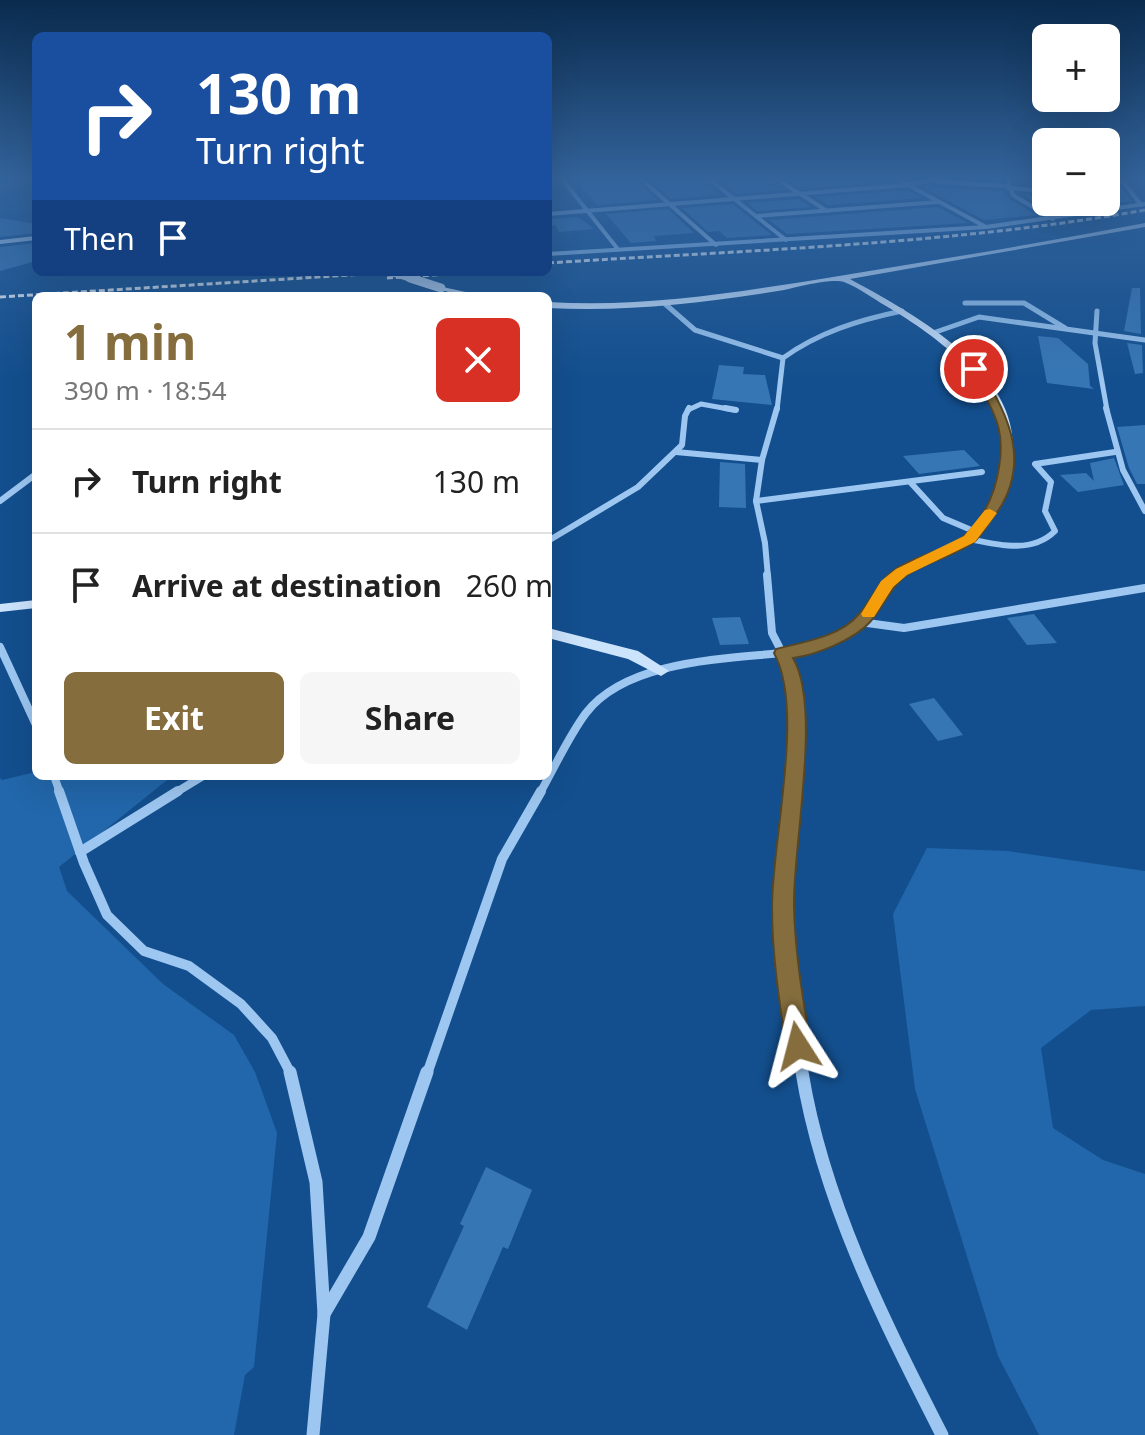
<!DOCTYPE html>
<html lang="en">
<head>
<meta charset="utf-8">
<style>
  body { margin:0; font-family:"Noto Sans",sans-serif; background:#f6f6f6; color:#222; height:100vh; display:flex; flex-direction:column; font-size:30px; white-space:nowrap }
  * { box-sizing:border-box; margin:0 }
  p { font-size:26px; color:#767676 }
  .icon { flex:none; width:44px; height:44px; fill:none; stroke:currentColor; stroke-width:2; stroke-linecap:round; stroke-linejoin:round }
  .map { position:relative; flex:1; overflow:hidden }
  .sheet { position:absolute; left:32px; top:292px; width:520px; height:488px; display:flex; flex-direction:column; background:#fff; border-radius:12px; box-shadow:0 8px 32px #0002 }
  .sheet>* { flex:none }
  .top-card { position:absolute; left:32px; top:32px; width:520px; height:244px; border-radius:12px; box-shadow:0 8px 32px #0002; background:#1a4fa0; color:#fff; overflow:hidden }
  .controls { position:absolute; left:1032px; top:24px; display:grid; gap:16px }
  .controls a { display:grid; place-items:center; width:88px; height:88px; border-radius:12px; background:#fff; box-shadow:0 8px 32px #0002; font-size:40px }
  .pin { position:absolute; display:grid; place-items:center; width:68px; height:68px; color:#fff; margin:-34px; border:4px solid #fff; border-radius:50%; box-shadow:0 2px 8px #0007 }
  .me { position:absolute; width:88px; margin:-44px; rotate:351deg; stroke-linejoin:round; filter:drop-shadow(0 0 6px #0008) }
  .turn { display:flex; align-items:center; gap:28px; height:168px; padding:0 32px; font-size:36px }
  .turn .icon { width:104px; height:104px; stroke-width:2.5 }
  .turn b { display:block; font-size:56px; line-height:68px }
  .then { display:flex; align-items:center; height:76px; padding:0 32px; background:#0003; gap:16px; font-size:30px }
  .round { display:grid; place-items:center; flex:none; width:84px; height:84px; border-radius:12px; background:#f6f6f6 }
  .summary { display:flex; align-items:center; justify-content:space-between; height:136px; padding:0 32px }
  h1 { font-size:48px; font-weight:700; line-height:60px; color:#856d3d }
  .cta { display:flex; gap:16px; margin-top:auto; padding:16px 32px }
  .cta a { flex:1; height:92px; border-radius:12px; background:#856d3d; color:#fff; font-size:32px; font-weight:700; line-height:92px; text-align:center }
  .cta a+a { background:#f6f6f6; color:#222 }
  ul { padding:0; list-style:none }
  li { display:flex; align-items:center; gap:24px; height:104px; padding:0 32px; border-top:2px solid #e0e0e0 }
  li div { flex:1 }
  li b { display:block; font-size:30px }
  li em { font-style:normal }
  .map>svg:first-child { display:block }
</style>
</head>
<body>
<div class="map">
<svg width="1145" height="1435" viewBox="0 0 1145 1435">
  <rect width="100%" height="100%" fill="#134f8e"/>
  <g fill="#2267ab">
    <polygon points="36,772 36,776 172,776 59,867 67,891 163,984 234,1035 255,1072 277,1133 254,1367 245,1375 234,1435 0,1435 0,778 2,780"/>
    <polygon points="927,848 1008,851 1145,871 1145,1006 1091,1010 1041,1048 1053,1128 1103,1160 1145,1174 1145,1435 1039,1435 998,1356 915,1089 893,914"/>
  </g>
  <g fill="#3776b5">
    <polygon points="619,179 636,179 657,200 597,205 577,182"/>
    <polygon points="649,179 704,179 721,195 671,199"/>
    <polygon points="718,179 771,179 785,190 736,194"/>
    <polygon points="788,179 892,179 893,181 801,189"/>
    <polygon points="1106,186 1121,187 1132,201 1052,212 1021,194 1046,196 1046,202 1106,202"/>
    <polygon points="923,187 1004,191 1010,199 1036,215 984,220"/>
    <polygon points="907,190 922,198 828,205 815,197"/>
    <polygon points="799,199 811,207 757,211 747,203"/>
    <polygon points="733,204 772,235 727,238 719,231 708,232 682,208"/>
    <polygon points="938,207 968,223 787,234 769,220"/>
    <polygon points="668,209 694,233 654,236 656,241 631,243 606,214"/>
    <polygon points="578,217 594,229 559,232 555,225 548,226 548,219"/>
    <polygon points="0,218 36,224 36,233 0,237"/>
    <polygon points="36,243 36,261 0,271 0,247"/>
    <polygon points="1132,288 1140,288 1141,334 1124,331"/>
    <polygon points="1038,336 1058,338 1088,364 1090,386 1094,389 1047,383"/>
    <polygon points="1127,343 1142,345 1143,373 1135,374"/>
    <polygon points="719,365 744,367 743,374 765,375 772,405 712,399"/>
    <polygon points="1145,425 1145,484 1137,484 1129,468 1117,427"/>
    <polygon points="964,450 980,466 919,474 903,456"/>
    <polygon points="1114,458 1124,485 1078,492 1060,475 1086,473 1094,481 1090,463"/>
    <polygon points="720,462 745,464 746,508 719,507"/>
    <polygon points="1034,614 1057,643 1027,645 1007,618"/>
    <polygon points="740,617 749,644 720,645 712,618"/>
    <polygon points="934,698 963,735 938,741 909,704"/>
    <polygon points="486,1167 532,1190 508,1249 503,1247 467,1330 427,1307 464,1226 460,1224"/>
  </g>
  <g fill="none" stroke-linecap="round" stroke-linejoin="round">
    <g stroke="#9dc7f1" stroke-width="4">
      <polyline points="562,179 617,248"/>
      <polyline points="641,179 716,245"/>
      <polyline points="709,179 786,240"/>
      <polyline points="897,179 986,227"/>
      <polyline points="1007,179 1013,195 1053,219"/>
      <polyline points="1121,179 1141,205"/>
      <polyline points="1106,181 1124,182"/>
      <polyline points="938,182 1007,186"/>
      <polyline points="1008,188 1046,191"/>
      <polyline points="799,193 827,211"/>
      <polyline points="548,214 907,185 938,179"/>
      <polyline points="756,216 938,202"/>
      <polyline points="548,254 986,227 1145,204"/>
    </g>
    <g stroke="#9dc7f1" stroke-width="5">
      <polyline points="664,303 695,330 783,358"/>
      <polyline points="965,303 1024,303 1065,328"/>
      <polyline points="1097,311 1095,343 1107,410"/>
      <polyline points="933,333 979,317 1145,340"/>
      <polyline points="688,410 701,404 734,410"/>
      <path d="M777 410 783 358C819 332 859 320 902 311"/>
    </g>
    <g stroke="#9dc7f1" stroke-width="6">
      <polyline points="725,408 736,410"/>
      <polyline points="1106,408 1123,470 1145,511"/>
      <polyline points="676,452 762,460"/>
      <polyline points="911,483 943,518 976,532"/>
      <polyline points="0,501 36,474"/>
      <polyline points="756,501 982,472"/>
      <path d="M969 539C998 545 1032 554 1055 531L1045 511 1051 482 1035 464 1115 452"/>
      <polyline points="548,541 638,487 682,445 685,416 689,408"/>
      <polyline points="768,577 765,543 756,501 762,460 777,408"/>
    </g>
    <g stroke="#9dc7f1" stroke-width="8">
      <polyline points="767,575 772,633 790,668 797,705 790,793"/>
      <polyline points="860,622 904,628 1145,588"/>
      <polyline points="0,647 36,725"/>
      <polyline points="54,776 60,793"/>
      <polyline points="175,793 203,776"/>
      <path d="M540 793C555 767 568 737 586 713 626 661 722 659 782 653"/>
    </g>
    <g stroke="#9dc7f1" stroke-width="10">
      <polyline points="59,791 84,863 107,915 144,951 189,966 241,1004 272,1038 291,1074"/>
      <polyline points="790,791 783,884 788,985 803,1074"/>
      <polyline points="80,852 178,791"/>
      <polyline points="427,1074 502,859 541,791"/>
    </g>
    <g stroke="#9dc7f1" stroke-width="13">
      <polyline points="290,1072 316,1182 324,1314 313,1435"/>
      <path d="M802 1072C823 1201 883 1319 942 1435"/>
      <polyline points="324,1314 369,1237 427,1072"/>
    </g>
    <g fill="#cce3fc" fill-rule="evenodd">
      <polygon points="774,179 782,179 801,193 796,194"/>
      <path d="M1145 223V227L850 279C910 312 1012 366 1013 445 1014 452 1012 461 1011 469 1008 494 996 521 977 538 956 558 925 560 903 578 890 588 884 604 874 616 852 644 815 653 782 658L775 653 777 649C809 641 840 638 863 610 874 598 880 582 893 572 919 552 954 551 976 524 991 506 998 484 1000 462 1009 388 943 340 886 306 872 298 858 287 844 282 832 278 797 287 784 290 705 303 628 312 548 308V302C645 308 738 292 833 277 937 260 1041 243 1145 223Z"/>
      <polygon points="36,236 36,240 0,244 0,240"/>
      <polygon points="438,286 475,294 479,296 464,296 441,290"/>
      <polygon points="36,600 36,608 0,612 0,604"/>
      <polygon points="548,628 638,651 669,671 661,676 628,659 548,638"/>
    </g>
    <g stroke="#fff" stroke-width="3" stroke-dasharray="6 3" stroke-linecap="butt">
      <path d="M548 263C747 250 948 245 1145 210"/>
      <polyline points="387,278 479,272"/>
      <polyline points="0,297 398,272"/>
    </g>
    <polyline stroke="#cce3fc" stroke-width="7" points="389,272 416,280"/>
    <polyline stroke="#cce3fc" stroke-width="9" points="410,278 441,288"/>
  </g>
  <linearGradient id="sky" x2="0" y2="1"><stop stop-color="#0a2b4e"/><stop offset="0.47" stop-color="#33639b"/><stop offset="1" stop-color="#33639b" stop-opacity="0"/></linearGradient>
  <rect width="1145" height="380" fill="url(#sky)"/>
  <path fill="#856d3d" stroke="#564728" stroke-width="2" d="M974 366 978 367C1010 415 1033 466 993 518 987 526 981 536 974 542 953 558 923 562 903 578 888 591 883 608 870 622 854 640 816 655 793 658 822 707 793 844 794 906 795 953 803 1000 811 1046L807 1055 798 1059 790 1055 786 1046C779 1000 772 954 772 907 772 839 805 710 774 653L776 649C803 642 840 637 859 614 872 599 878 582 893 571 914 555 945 552 965 535 978 524 989 505 994 489 1010 434 997 416 969 369Z"/>
  <polygon fill="#f59e0b" points="990,509 997,513 975,542 907,575 893,587 874,617 863,617 861,614 881,581 896,569 964,536 985,510"/>
</svg>
<div class="controls">
<a>+</a>
<a>−</a>
</div>
<div class="pin" style="left:974px;top:369px;background:#d93025"><svg class="icon" aria-label="arrive" viewBox="0 0 24 24"><path d="M6 21V4h12l-3 4 3 4H6"/></svg></div>
<svg class="me" style="left:798px;top:1046px" viewBox="-20 -20 40 40"><path d="M0-17L14 15 0 8-14 15z" fill="#856d3d" stroke="#fff" stroke-width="4"/></svg>
<div class="top-card">
<div class="turn"><svg class="icon" aria-label="right" viewBox="0 0 24 24"><path d="M7 20v-9h11M14 6l5 5-5 5"/></svg><div><b>130 m</b>Turn right</div></div>
<div class="then">Then<svg class="icon" aria-label="arrive" viewBox="0 0 24 24"><path d="M6 21V4h12l-3 4 3 4H6"/></svg></div>
</div>
<section class="sheet">
<div class="summary"><div><h1>1 min</h1><p>390 m · 18:54</p></div><a class="round" style="background:#d93025;color:#fff"><svg class="icon" aria-label="close" viewBox="0 0 24 24"><path d="M6 6l12 12M18 6L6 18"/></svg></a></div>
<ul>
<li><svg class="icon" aria-label="right" viewBox="0 0 24 24"><path d="M7 20v-9h11M14 6l5 5-5 5"/></svg><div><b>Turn right</b></div><em>130 m</em></li>
<li><svg class="icon" aria-label="arrive" viewBox="0 0 24 24"><path d="M6 21V4h12l-3 4 3 4H6"/></svg><div><b>Arrive at destination</b></div><em>260 m</em></li>
</ul>
<div class="cta"><a>Exit</a><a>Share</a></div>
</section>
</div>
</body>
</html>
